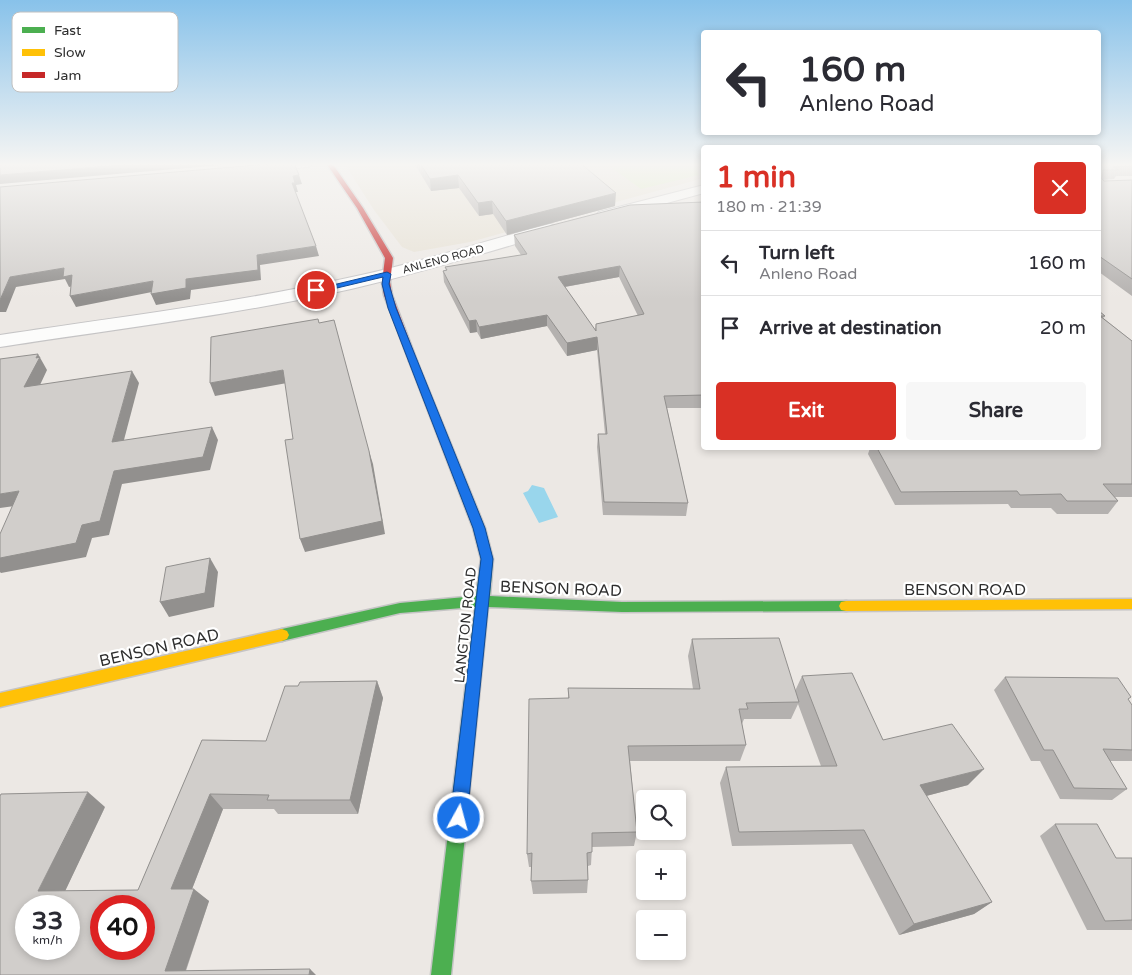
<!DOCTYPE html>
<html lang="en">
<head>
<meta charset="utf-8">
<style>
  body { margin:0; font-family:"Varela Round",sans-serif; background:#f7f7f7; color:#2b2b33; height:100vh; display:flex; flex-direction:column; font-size:19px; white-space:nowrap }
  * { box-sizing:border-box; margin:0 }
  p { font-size:16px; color:#7c7c81 }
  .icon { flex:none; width:28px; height:28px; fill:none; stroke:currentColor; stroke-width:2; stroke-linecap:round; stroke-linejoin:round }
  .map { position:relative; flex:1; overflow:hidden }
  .side { position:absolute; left:701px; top:145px; width:400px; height:305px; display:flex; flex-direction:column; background:#fff; border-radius:5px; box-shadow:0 2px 8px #0003 }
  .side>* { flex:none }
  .top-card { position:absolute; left:701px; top:30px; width:400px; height:105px; border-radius:5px; box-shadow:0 2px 8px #0003; background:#fff; color:#2b2b33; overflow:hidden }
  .tools { position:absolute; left:636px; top:790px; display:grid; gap:10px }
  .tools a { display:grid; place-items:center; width:50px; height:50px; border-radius:5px; background:#fff; box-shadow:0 2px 8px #0003; font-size:25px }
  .speed { position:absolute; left:15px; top:895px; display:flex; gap:10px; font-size:25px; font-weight:700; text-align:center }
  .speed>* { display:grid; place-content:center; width:65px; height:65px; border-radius:50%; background:#fff; box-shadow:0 2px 8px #0003; line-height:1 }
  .speed small { font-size:12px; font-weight:400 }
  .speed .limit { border:8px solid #d22; background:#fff; color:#111 }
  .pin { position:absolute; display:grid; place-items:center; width:42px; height:42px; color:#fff; margin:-21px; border:2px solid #fff; border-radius:50%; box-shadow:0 1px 5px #0007 }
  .me { position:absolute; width:55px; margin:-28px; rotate:7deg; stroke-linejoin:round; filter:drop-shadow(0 0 4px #0008) }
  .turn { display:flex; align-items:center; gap:18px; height:105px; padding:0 15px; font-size:22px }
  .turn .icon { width:65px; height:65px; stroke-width:2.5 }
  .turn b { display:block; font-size:35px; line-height:42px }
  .round { display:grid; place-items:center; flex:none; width:52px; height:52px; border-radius:5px; background:#f7f7f7 }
  .summary { display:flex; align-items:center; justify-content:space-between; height:85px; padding:0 15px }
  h1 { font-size:30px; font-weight:700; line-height:38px; color:#d93025 }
  .button { display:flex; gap:10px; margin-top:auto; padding:10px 15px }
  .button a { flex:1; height:58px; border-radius:5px; background:#d93025; color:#fff; font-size:20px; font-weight:700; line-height:58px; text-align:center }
  .button a+a { background:#f7f7f7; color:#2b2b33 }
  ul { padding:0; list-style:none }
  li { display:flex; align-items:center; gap:15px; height:65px; padding:0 15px; border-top:1px solid #e1e1e2 }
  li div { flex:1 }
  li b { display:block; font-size:19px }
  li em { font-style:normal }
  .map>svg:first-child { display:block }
</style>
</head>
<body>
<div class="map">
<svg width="1132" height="975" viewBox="0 0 1132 975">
  <rect width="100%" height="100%" fill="#ece8e4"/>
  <polygon fill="#e6e0d3" points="344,163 704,163 704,178 470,242 414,252 402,247 374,210"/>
  <polygon fill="#d9eabb" points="605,163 694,163 699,175 641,189"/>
  <polygon fill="#99d6ec" points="532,485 544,488 558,517 539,523 523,493 528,491"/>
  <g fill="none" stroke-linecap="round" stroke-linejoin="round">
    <g stroke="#c5c4c5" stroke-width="2">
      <g id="street">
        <polygon points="261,163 314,163 308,167 258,171 251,167 253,164"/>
        <polygon points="704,185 704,193 604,220 599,218 596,215 599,212"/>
        <path d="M550 224 556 226 558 229 556 232C488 252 420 273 351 289 235 315 117 329 0 347V335C118 317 236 303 352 277 419 263 484 241 550 224Z"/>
      </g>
    </g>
    <g stroke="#c5c4c5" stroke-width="3">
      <polygon id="fast" points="413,358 417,361 485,528 493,559 490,596 622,602 846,601 851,602 853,606 851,610 846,611 622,612 488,607 451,975 431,975 475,607 400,613 282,641 277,639 275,635 277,631 282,629 400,603 476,596 481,559 473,528 409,361"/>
    </g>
    <g stroke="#c5c4c5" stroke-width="3">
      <g id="slow">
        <polygon points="1132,599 1132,609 846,611 841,610 839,606 841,602 846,601"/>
        <polygon points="282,629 287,631 289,635 287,639 282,641 0,707 0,693"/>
      </g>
    </g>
    <g stroke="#c5c4c5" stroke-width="3">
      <polygon id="jam" points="326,163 332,163 363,208 393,258 390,282 392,295 417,361 416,363 413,364 409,361 384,295 382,282 385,258 357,208"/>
    </g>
    <use href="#street" fill="#fcfcfb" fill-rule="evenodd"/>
    <use href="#fast" fill="#4caf50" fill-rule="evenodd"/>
    <use href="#slow" fill="#ffc107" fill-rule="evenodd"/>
    <use href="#jam" fill="#c62828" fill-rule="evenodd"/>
  </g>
  <g fill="#b4b1af" fill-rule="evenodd">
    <polygon points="414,163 580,163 615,206 507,235 493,214 479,216 459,188 431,191"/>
    <polygon points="1099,163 1132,163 1132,176 1116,176 1114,179 1102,180 1104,181 1132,180 1132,296 1099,272"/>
    <path d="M704 202V408H667L688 503 686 516 603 515 597 447 598 434H605L597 350 567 356 547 326 481 339 477 332 470 333 444 282 443 271 446 270 445 267 521 255 515 246 514 235ZM619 277 638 316 596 324 595 330 565 287Z"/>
    <polygon points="1099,311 1105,316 1103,318 1132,341 1132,497 1115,497 1118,501 1108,514 1057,514 1051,508 1011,508 1008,504 895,505 868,454 870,448 1099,448"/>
    <polygon points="692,639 795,691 802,676 883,740 968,785 926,796 992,902 974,914 899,935 852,844 732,846 720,783 726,767 821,766 798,704 791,719 744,719 742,724 746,745 740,761 630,761 637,832 634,846 592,847 591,865 588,866 588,880 587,893 533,894 531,881 531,867 529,867 527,854 568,698 568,688 693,689 688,656"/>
    <polygon points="1005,677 1128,700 1132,705 1132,761 1110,761 1127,789 1112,800 1060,799 1040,761 1031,761 994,690"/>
    <polygon points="377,681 383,698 358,814 278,814 274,809 223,809 192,889 209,901 186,971 0,975 105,807 65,891 138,890 202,740 266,741 298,686"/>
    <polygon points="1055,824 1116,858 1132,858 1132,930 1087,930 1040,836"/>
  </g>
  <g fill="#92908e">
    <polygon points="146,163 245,163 0,184 0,175"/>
    <polygon points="299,175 302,184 296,185 298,192 295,192 292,183 293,176"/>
    <polygon points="458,175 459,188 431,191 430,179"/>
    <polygon points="616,193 615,206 507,235 506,221"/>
    <polygon points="492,201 493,214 479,216 478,203"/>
    <polygon points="316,246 319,256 260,265 261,280 191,290 190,299 156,305 151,294 186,279 257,255"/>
    <polygon points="620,266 619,277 558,288 558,277"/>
    <polygon points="64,268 72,275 78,285 69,287 65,279 16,287 6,312 0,312 0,300 10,277"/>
    <polygon points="153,281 157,291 76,307 70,296"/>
    <polygon points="547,315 547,326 481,339 479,327"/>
    <polygon points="476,320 477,332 470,333 469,321"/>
    <polygon points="597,337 597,350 567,356 567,343"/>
    <polygon points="38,354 47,370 33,400 24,387"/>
    <polygon points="283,370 287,383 215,396 210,383"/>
    <polygon points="132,371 139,383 120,455 112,442"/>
    <polygon points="212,427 218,440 210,470 122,484 109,535 92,538 86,557 1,573 0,572 0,558 82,525 114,471"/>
    <polygon points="369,451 373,464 385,534 305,552 300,539"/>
    <polygon points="19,491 29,504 0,508 0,494"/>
    <polygon points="210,558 218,572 214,607 169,617 160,602"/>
    <polygon points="377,681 383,698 358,814 350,800"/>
    <polygon points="984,769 968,785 907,801 920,785"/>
    <polygon points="88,792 105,807 59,904 38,891"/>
    <polygon points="210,794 223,809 187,902 171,889"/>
    <polygon points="194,889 209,901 184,975 165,971"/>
    <polygon points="992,902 974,914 899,935 914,924"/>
    <polygon points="310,969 316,975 309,975"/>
  </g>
  <g fill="#d1cecb" stroke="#92908e" fill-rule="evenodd">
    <polygon points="0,163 146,163 0,175"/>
    <polygon points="280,163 294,163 299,175 293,176 295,183 292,183 316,246 257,255 258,270 186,279 186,288 151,294 153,281 70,296 72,275 63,277 64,268 10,277 0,300 0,187"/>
    <polygon points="420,163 580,163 616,193 506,221 492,201 478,203 458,175 430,179"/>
    <polygon points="1099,163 1132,163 1132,166 1113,167 1119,170 1103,170 1102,179 1104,181 1132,180 1132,279 1099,256"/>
    <path d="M704 202V395L664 396 688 503 604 502 598 434H607L597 337 567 343 547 315 479 327 476 320 469 321 443 271 447 270 445 267 527 254 514 235 630 205ZM620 266 644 314 596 324V331L558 277Z"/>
    <polygon points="1099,311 1105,316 1100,316 1132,341 1132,484 1103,484 1118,501 1067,501 1061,494 1020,495 1017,491 901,492 877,448 1099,448"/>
    <polygon points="318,319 319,323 334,320 369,451 382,521 300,539 285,440 293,439 283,370 210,383 211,337"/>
    <polygon points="38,354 36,358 40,357 24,387 132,371 112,442 212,427 203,457 114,471 100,521 82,525 76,543 0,558 0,534 19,491 0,494 0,359"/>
    <polygon points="210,558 205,593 160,602 166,567"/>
    <polygon points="779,638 799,702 746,703 748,709 739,709 746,745 628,746 637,832 592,833 592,852 587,853 588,880 531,881 532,853 527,854 529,699 569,698 568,688 700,689 692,639"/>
    <polygon points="852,673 883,740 952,724 984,769 920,785 992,902 914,924 864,830 739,832 726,767 837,766 802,676"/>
    <polygon points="1005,677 1118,678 1131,697 1128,699 1132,705 1132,750 1103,749 1127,789 1074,788 1053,750 1044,750"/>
    <path d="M377 681 350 800H267L269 795 210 794 171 889H194L165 971 310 969 309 975H0V796L1 794 88 792 38 891 138 890 202 740 266 741 285 686H298L300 682ZM26 906H69V949H26ZM101 906H144V949H101Z"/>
    <polygon points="1055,824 1097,824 1116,858 1132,858 1132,920 1105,921"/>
  </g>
  <linearGradient id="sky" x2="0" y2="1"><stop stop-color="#88c2ea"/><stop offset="0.55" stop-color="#f6f5f3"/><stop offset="1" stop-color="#f6f5f3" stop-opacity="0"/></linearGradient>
  <rect width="1132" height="299" fill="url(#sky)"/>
  <polygon fill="#1a73e8" stroke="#114b97" points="387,272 391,274 389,284 396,308 485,528 493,559 467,818 465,824 459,826 453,824 450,818 481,559 473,528 388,308 382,284 383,277 316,293 312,290"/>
  <g text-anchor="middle" stroke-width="4.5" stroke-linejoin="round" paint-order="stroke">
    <g font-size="11" fill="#2e2e2e" stroke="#fff">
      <text transform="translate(443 259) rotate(-15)" y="4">ANLENO ROAD</text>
    </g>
    <g font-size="14" fill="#2e2e2e" stroke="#fff">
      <text transform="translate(465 625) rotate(-84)" y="5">LANGTON ROAD</text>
    </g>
    <g font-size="16" fill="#2e2e2e" stroke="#fff">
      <text transform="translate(561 588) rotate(2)" y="6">BENSON ROAD</text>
      <text x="965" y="595">BENSON ROAD</text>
      <text transform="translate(159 647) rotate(-13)" y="6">BENSON ROAD</text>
    </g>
  </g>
  <rect x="12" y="12" width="166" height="80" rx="8" fill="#fff" stroke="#c0c0c0" stroke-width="1"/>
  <rect x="22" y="27" width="23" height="6" fill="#4caf50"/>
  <rect x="22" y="49" width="23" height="7" fill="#ffc107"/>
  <rect x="22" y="72" width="23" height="6" fill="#c62828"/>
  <g font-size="14" fill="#2e2e2e">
    <text x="54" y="35">Fast</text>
    <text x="54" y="57">Slow</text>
    <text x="54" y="80">Jam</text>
  </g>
</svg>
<div class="tools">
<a><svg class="icon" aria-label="search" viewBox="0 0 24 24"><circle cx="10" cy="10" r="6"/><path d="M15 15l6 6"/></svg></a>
<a>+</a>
<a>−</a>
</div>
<div class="speed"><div>33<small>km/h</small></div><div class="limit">40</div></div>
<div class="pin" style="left:316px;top:290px;background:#d93025"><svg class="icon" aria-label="arrive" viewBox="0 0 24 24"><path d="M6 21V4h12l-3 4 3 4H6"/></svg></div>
<svg class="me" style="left:459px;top:818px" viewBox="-20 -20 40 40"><circle r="17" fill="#1a73e8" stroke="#fff" stroke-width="3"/><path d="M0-11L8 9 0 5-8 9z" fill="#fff"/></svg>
<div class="top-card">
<div class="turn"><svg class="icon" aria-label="left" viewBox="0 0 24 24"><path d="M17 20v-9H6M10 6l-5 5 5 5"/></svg><div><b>160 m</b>Anleno Road</div></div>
</div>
<section class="side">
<div class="summary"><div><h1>1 min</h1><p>180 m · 21:39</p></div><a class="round" style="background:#d93025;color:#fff"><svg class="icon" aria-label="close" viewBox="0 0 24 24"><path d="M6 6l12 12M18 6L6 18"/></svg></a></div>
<ul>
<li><svg class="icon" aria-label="left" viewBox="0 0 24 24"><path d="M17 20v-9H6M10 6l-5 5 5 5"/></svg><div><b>Turn left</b><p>Anleno Road</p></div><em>160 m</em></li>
<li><svg class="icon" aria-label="arrive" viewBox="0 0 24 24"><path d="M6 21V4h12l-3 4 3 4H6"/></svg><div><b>Arrive at destination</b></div><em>20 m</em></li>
</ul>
<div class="button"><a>Exit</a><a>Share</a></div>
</section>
</div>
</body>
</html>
